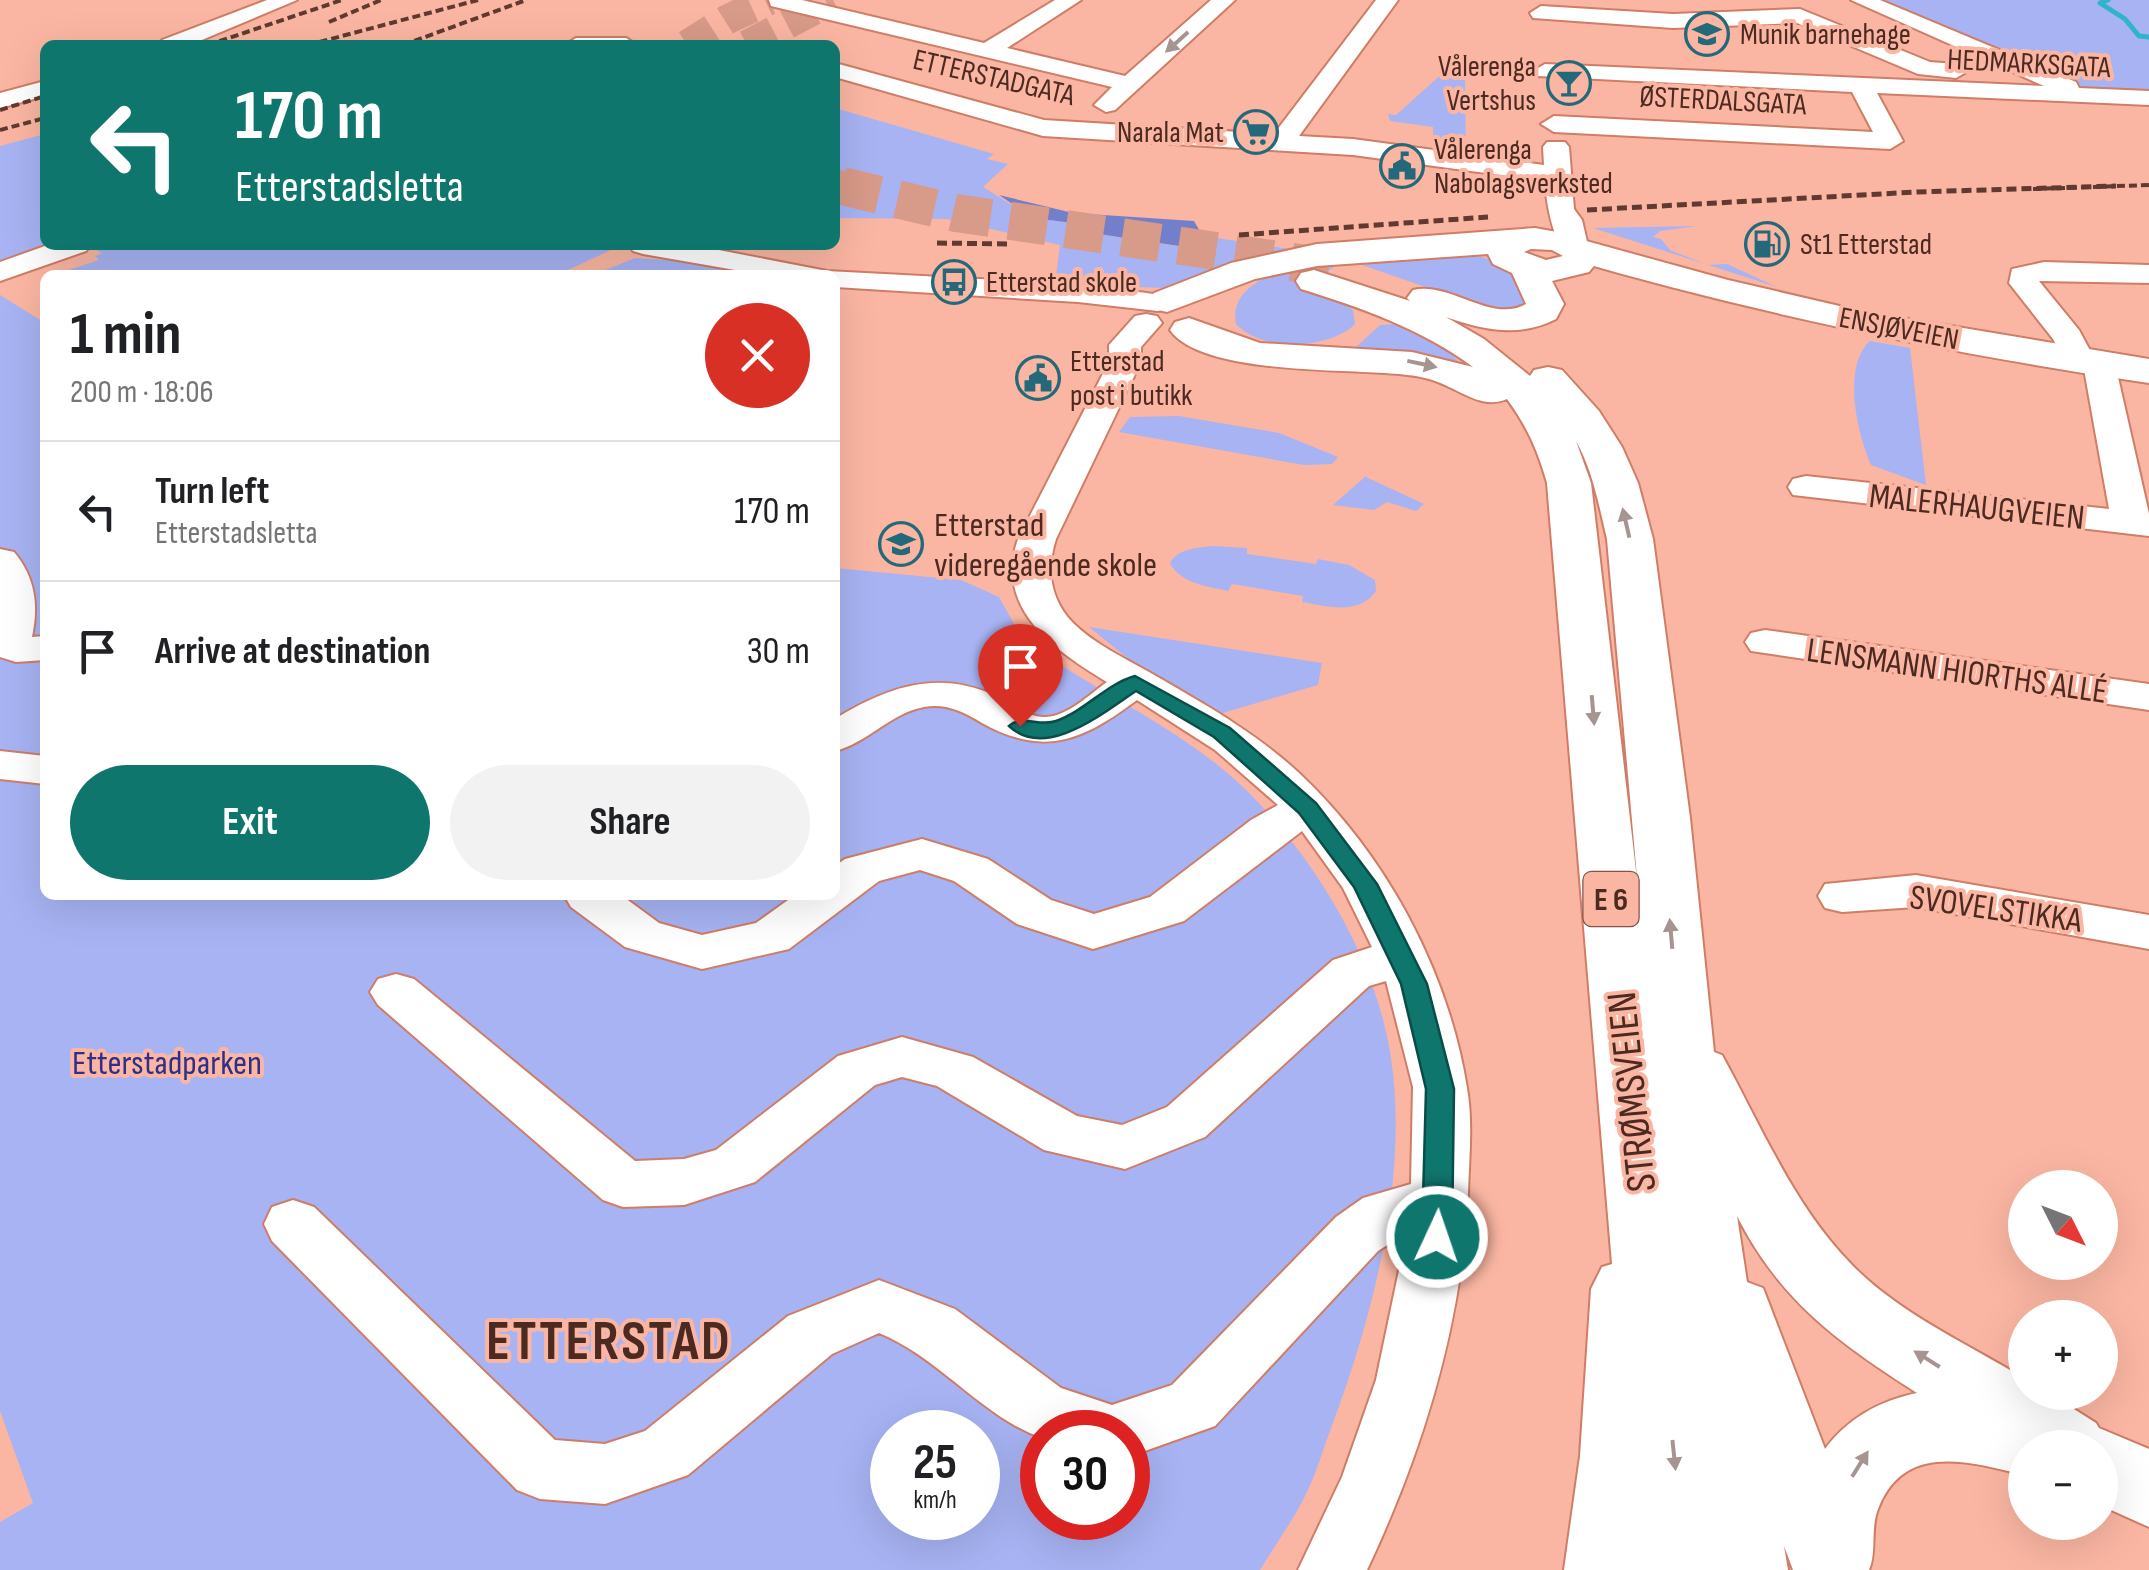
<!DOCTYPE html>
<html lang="en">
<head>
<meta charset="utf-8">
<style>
  body { margin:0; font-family:"Sofia Sans Condensed",sans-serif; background:#f2f2f2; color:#202124; height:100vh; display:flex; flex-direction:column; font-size:38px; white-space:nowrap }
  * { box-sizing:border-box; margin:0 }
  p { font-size:32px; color:#757577 }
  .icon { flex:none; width:55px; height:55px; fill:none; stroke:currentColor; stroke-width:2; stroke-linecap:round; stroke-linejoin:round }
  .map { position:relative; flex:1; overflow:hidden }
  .details { position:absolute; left:40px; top:270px; width:800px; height:630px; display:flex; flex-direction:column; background:#fff; border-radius:15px; box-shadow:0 10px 40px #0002 }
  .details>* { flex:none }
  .top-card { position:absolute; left:40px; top:40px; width:800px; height:210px; border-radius:15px; box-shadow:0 10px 40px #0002; background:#0f766e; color:#fff; overflow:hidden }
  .needle { width:65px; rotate:132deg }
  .buttons { position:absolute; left:2008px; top:1170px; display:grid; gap:20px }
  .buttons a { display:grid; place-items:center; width:110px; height:110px; border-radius:50%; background:#fff; box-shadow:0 10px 40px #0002; font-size:50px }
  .speed { position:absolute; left:870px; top:1410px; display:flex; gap:20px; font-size:50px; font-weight:700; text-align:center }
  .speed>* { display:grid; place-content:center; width:130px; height:130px; border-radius:50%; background:#fff; box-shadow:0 10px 40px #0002; line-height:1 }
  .speed small { font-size:25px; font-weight:400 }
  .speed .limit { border:15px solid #d22; background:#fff; color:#111 }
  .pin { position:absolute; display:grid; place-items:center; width:85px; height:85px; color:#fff; margin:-102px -42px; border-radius:50% 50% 50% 0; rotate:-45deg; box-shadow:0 0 10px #0007 }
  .pin .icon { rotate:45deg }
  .me { position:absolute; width:110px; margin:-55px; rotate:3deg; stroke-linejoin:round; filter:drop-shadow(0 0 8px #0008) }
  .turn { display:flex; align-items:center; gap:35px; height:210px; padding:0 30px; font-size:45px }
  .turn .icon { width:130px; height:130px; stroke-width:2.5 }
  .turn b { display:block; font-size:70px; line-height:85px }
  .round { display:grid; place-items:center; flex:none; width:105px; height:105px; border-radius:52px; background:#f2f2f2 }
  .head { display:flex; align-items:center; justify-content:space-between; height:170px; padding:0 30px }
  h1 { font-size:60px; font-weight:700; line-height:75px }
  .button { display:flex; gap:20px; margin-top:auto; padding:20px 30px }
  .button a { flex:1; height:115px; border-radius:60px; background:#0f766e; color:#fff; font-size:40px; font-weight:700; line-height:115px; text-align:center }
  .button a+a { background:#f2f2f2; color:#202124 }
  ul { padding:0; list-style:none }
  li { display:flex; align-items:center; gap:30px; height:140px; padding:0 30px; border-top:2px solid #e0e0e0 }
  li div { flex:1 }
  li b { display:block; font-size:38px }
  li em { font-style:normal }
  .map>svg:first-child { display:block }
</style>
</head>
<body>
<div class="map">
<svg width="2149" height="1570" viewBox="0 0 2149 1570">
  <rect width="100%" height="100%" fill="#fbb6a3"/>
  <g fill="#a7b3f3" fill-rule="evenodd">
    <polygon points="1867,0 2149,0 2149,89 2128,93 2090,91"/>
    <polygon points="1444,72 1465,73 1466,157 1434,152 1433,127 1390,121 1388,114 1396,115"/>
    <polygon points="835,108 994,154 987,159 1008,164 983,187 1033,218 1073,223 1092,233 1182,247 1210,243 1217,238 1296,250 1165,288 1055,284 1060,245 947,219 835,218"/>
    <polygon points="45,134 45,245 57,245 0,265 0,146"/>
    <polygon points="1697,226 1660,231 1653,237 1661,239 1670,250 1708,265 1727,264 1777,287 1593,228"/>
    <polygon points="106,245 594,245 611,250 557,275 53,275 99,260 95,256 102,253 95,249"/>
    <path d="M1440 252C1476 254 1532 261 1538 306L1522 313H1500L1345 259 1308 286 1338 299 1353 310 1355 324C1329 350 1261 352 1236 324 1222 253 1396 254 1440 252Z"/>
    <polygon points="635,258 681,261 746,275 593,275"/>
    <path d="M0 295 45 323V895H835V568L961 580 999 597 1014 624 1038 650C1106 697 1185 731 1245 789 1316 859 1376 958 1391 1058 1409 1178 1373 1317 1331 1428 1323 1449 1317 1472 1307 1492 1294 1519 1276 1544 1260 1570H0V1522L33 1503 0 1411ZM892 1432H978V1518H892ZM1042 1432H1128V1518H1042Z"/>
    <polygon points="1394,324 1451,352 1459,364 1355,348 1380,325"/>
    <path d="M1870 341 1910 348 1926 485 1871 465C1858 436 1841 367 1870 341Z"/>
    <polygon points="1179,416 1279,433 1338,457 1332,464 1304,465 1119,432 1130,417"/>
    <polygon points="1366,476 1366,477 1424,504 1416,511 1387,502 1374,510 1333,505"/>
    <path d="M1213 546 1247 548V554L1316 564 1318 559 1349 565 1375 580 1376 591C1359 616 1327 606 1302 602L1303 596 1232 584 1228 591C1207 586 1181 584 1170 563 1179 548 1197 548 1213 546Z"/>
    <polygon points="1089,627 1322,663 1318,685 1219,714 1147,674"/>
  </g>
  <polygon fill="#737fca" points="999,195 1073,213 1194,221 1201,233 1217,238 1192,248 1092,233 1073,223 1033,218"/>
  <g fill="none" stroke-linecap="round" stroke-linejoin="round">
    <polyline stroke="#31b3ce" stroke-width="5" points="2108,0 2100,3 2125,19 2139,36 2149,37"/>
    <g stroke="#d89a89" stroke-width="30" stroke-dasharray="30 15" stroke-linecap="butt">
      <polyline points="687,45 728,19 769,0"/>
      <polyline points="747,45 833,0"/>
      <polyline points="835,184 852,189"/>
    </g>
    <polyline stroke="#d89a89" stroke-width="38" stroke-dasharray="38 19" stroke-linecap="butt" points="842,186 956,213 1333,268"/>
    <g stroke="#cf7d67" stroke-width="4">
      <g id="minor">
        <polygon points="267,0 297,0 190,45 159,45 162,40"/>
        <polygon points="769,0 802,0 984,43 1055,0 1081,0 1007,48 1125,76 1211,0 1235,0 1115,110 1106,112 1094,105 1112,87 771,6"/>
        <path d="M1376 0H1398L1299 136 1353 139 1544 165 1543 147 1547 142H1565L1569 147 1574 209 1582 220 1588 246 1584 252H1564C1552 234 1546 202 1545 181L1353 155 1043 136 835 77V63L1044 120 1274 134Z"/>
        <polygon points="1851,0 1880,0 2076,82 2079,88 2149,91 2149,105 1877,93 1903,141 1890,149 1554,132 1541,124 1554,116 1873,132 1852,92 1537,76 1533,71 1545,64 2044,86"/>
        <polygon points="1541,6 1673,14 1800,9 1930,62 1956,64 1968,71 1956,78 1918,74 1797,23 1673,28 1533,18 1530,13"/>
        <polygon points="576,38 626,38 637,45 565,45"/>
        <polygon points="45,81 45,96 0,108 0,93"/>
        <polygon points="48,245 90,245 86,251 0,281 0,262"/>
        <polygon points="629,245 693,245 827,271 1078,284 1169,296 1173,302 1169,308 1158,311 1078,302 835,287 835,275 764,275 643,254 633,251"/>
        <polygon points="2044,262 2149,265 2149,283 2039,281 2079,330 2093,356 2110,357 2115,364 2149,514 2149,536 1793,495 1788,487 1793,479 1806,476 2109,509 2084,369 2068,368 2053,339 2009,283 2012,269"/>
        <path d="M1146 314 1157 316 1162 323 1141 347V362L1056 539C1046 570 1050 599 1073 623 1093 643 1124 658 1149 672 1201 702 1255 732 1299 773 1386 855 1448 970 1467 1088 1473 1122 1469 1159 1468 1193 1462 1325 1423 1451 1367 1570H1298L1342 1477 1376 1380 1407 1232 1378 1251 1215 1426 1128 1457V1432H1042V1438C981 1416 940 1358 879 1333L832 1354 688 1475 605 1504 540 1499 517 1490 272 1241 264 1224 272 1207 293 1200 314 1207 555 1440 605 1444 645 1431 788 1316 879 1280 955 1309 1061 1388 1112 1405 1172 1385 1336 1217 1363 1198 1411 1184 1413 1087 1386 981 1369 986 1205 1137 1125 1169 1044 1150 937 1086 902 1077 875 1085 755 1182 684 1205 623 1207 603 1200 378 1005 370 992 378 979 396 974 414 979 635 1161 684 1159 716 1150 838 1056 902 1037 973 1057 1077 1116 1122 1125 1167 1107 1333 960 1372 947 1343 888 1302 831 1184 921 1093 949 1017 924 954 881 920 870 879 881 789 949 702 969 625 947 571 907 564 895H621L659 923 702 935 756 923 795 895H835V866L845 859 922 839 988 859 1051 900 1094 914 1150 897 1251 820 1278 805 1215 750 1137 700C1083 740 1045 758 982 723 964 712 946 703 924 707 891 713 867 743 835 751V719C887 687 938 669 996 696 1012 703 1028 718 1046 717 1068 716 1090 694 1107 682 1054 650 994 609 1018 539L1109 362V345L1135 316Z"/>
        <path d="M0 549 14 552C35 577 39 605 32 637L45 636V660L16 662 0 657Z"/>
        <polygon points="1765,630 2149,684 2149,710 1751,651 1745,642 1751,633"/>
        <polygon points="0,751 45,756 45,784 0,779"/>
        <polygon points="1916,875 2149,915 2149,949 1916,907 1842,912 1825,908 1818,896 1825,884"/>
      </g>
    </g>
    <g stroke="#cf7d67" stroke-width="4">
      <path id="major" d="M1579 239 1728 280 1861 311 2149 359V383C1952 354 1758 314 1566 258L1561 250 1566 242Z"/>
    </g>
    <g stroke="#cf7d67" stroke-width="4">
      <path id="highway" d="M1535 228 1579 236 1601 257 1589 272 1552 281 1564 304 1556 319C1519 338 1483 330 1446 317L1484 339 1530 376 1534 370 1548 367 1562 370 1599 411 1622 447 1638 483 1653 539 1690 818 1714 1052 1722 1055C1761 1126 1794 1206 1851 1264 1898 1313 1968 1344 2025 1379V1392H2047L2096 1423 2099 1428 2149 1449V1527L2100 1505V1448H2025V1475C1970 1462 1904 1441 1878 1509 1870 1529 1877 1552 1869 1570H1793L1784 1546 1788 1570H1564L1580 1456 1591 1289 1602 1267 1612 1264 1547 483C1538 451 1527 426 1507 399 1480 411 1456 386 1429 379 1415 375 1399 374 1384 373 1335 369 1200 373 1170 330L1175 322 1189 318 1260 343 1412 352 1473 367C1422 329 1362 308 1301 289L1296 281 1301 273 1314 270 1410 301 1407 298 1413 290C1450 281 1491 324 1526 304L1512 273 1493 264 1488 254 1317 266 1255 279 1167 312 1154 309 1148 301 1154 293 1231 263 1317 244ZM1531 249 1552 250 1563 256 1546 260 1524 252ZM1576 441C1593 471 1599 506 1607 539L1638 888 1591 483ZM1737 1216C1781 1302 1838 1342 1917 1393 1879 1401 1848 1418 1825 1449L1763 1288 1747 1282Z"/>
    </g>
    <use href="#minor" fill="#fff" fill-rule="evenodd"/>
    <use href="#major" fill="#fff" fill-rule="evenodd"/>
    <use href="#highway" fill="#fff" fill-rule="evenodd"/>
    <g stroke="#603a30" stroke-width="4" stroke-dasharray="8 4" stroke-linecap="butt">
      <polyline points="329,22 381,0"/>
      <polyline points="208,45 342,0"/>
      <polyline points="308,45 478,0"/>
      <polyline points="403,45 526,0"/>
      <polyline points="0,110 45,96"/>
      <polyline points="0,130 45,118"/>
      <polyline points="2033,189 2149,185"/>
    </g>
    <g stroke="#603a30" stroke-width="5" stroke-dasharray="10 5" stroke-linecap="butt">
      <polyline points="1587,210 1917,192 2116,186"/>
      <polyline points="1239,235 1488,217"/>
      <polyline points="937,243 1009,244"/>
    </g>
  </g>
  <defs><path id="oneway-solid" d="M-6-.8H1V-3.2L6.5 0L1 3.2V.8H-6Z" transform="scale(2.5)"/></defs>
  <g fill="#a69490">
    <use href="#oneway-solid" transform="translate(1177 42) rotate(138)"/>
    <use href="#oneway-solid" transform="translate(1422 364) rotate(12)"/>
    <use href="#oneway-solid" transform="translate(1626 523) rotate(-103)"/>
    <use href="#oneway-solid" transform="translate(1593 710) rotate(85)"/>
    <use href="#oneway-solid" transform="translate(1671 934) rotate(-95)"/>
    <use href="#oneway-solid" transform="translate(1927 1359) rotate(-148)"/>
    <use href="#oneway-solid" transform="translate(1674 1455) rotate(84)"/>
    <use href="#oneway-solid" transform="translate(1860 1464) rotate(-58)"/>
  </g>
  <path fill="#0f766e" stroke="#0a4d48" stroke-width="2.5" d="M1135 676 1230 728 1316 803 1377 884 1427 984 1454 1089 1452 1237 1447 1246 1437 1249 1427 1246 1422 1237 1426 1089 1401 984 1354 887 1299 813 1214 737 1136 691C1104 712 1046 761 1009 726 1022 714 1039 727 1056 721 1085 711 1106 684 1135 676Z"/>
  <defs>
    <g id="school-ring" transform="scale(2.25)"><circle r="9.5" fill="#fbb6a3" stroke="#236979" stroke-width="1.5"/><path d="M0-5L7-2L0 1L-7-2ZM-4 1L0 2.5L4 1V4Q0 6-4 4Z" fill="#236979"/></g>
    <g id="bar-ring" transform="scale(2.25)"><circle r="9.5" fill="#fbb6a3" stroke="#236979" stroke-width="1.5"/><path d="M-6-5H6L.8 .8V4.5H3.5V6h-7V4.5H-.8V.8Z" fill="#236979"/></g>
    <g id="supermarket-ring" transform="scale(2.25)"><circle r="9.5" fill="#fbb6a3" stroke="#236979" stroke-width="1.5"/><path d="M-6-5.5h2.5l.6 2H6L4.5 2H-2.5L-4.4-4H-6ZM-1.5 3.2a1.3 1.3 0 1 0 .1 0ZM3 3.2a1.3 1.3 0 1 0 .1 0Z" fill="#236979"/></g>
    <g id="civic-ring" transform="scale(2.25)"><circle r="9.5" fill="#fbb6a3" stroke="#236979" stroke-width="1.5"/><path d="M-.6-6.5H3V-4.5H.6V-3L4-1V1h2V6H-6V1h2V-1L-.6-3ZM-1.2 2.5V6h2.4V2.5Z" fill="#236979"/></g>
    <g id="fuel-ring" transform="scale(2.25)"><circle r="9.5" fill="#fbb6a3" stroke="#236979" stroke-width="1.5"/><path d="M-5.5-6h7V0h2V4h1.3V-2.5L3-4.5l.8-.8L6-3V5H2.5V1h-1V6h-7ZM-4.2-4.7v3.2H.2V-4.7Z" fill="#236979"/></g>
    <g id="bus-ring" transform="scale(2.25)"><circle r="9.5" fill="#fbb6a3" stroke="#236979" stroke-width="1.5"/><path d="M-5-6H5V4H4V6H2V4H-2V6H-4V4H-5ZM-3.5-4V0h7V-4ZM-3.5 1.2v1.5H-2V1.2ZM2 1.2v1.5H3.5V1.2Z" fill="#236979"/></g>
  </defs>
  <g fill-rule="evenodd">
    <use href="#school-ring" x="1707" y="34"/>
    <use href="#bar-ring" x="1569" y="83"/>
    <use href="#supermarket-ring" x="1256" y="132"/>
    <use href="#civic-ring" x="1402" y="166"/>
    <use href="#fuel-ring" x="1767" y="244"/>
    <use href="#bus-ring" x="954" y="282"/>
    <use href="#civic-ring" x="1038" y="378"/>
    <use href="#school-ring" x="901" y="544"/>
  </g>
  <g text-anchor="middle" stroke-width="8" stroke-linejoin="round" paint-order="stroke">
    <g font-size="30" fill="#4c2a21" stroke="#fbb6a3" text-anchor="start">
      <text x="1740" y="44">Munik barnehage</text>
      <text x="1536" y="76" text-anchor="end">Vålerenga<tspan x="1536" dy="34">Vertshus</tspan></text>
      <text x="1224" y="142" text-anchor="end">Narala Mat</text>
      <text x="1434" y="159">Vålerenga<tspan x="1434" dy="34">Nabolagsverksted</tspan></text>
      <text x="1800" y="254">St1 Etterstad</text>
      <text x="986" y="292">Etterstad skole</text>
      <text x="1070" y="371">Etterstad<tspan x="1070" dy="34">post i butikk</tspan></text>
    </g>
    <g font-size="30" fill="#4c2a21" stroke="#fbb6a3">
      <text transform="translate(2029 63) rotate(3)" y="10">HEDMARKSGATA</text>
      <text transform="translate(994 77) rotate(13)" y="10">ETTERSTADGATA</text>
      <text transform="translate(1723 100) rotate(3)" y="10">ØSTERDALSGATA</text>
      <text transform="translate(1899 328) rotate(11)" y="10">ENSJØVEIEN</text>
    </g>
    <rect fill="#fbb6a3" stroke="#805448" stroke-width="2.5" x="1583.5" y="872" width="55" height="54" rx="8"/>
    <g font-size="32" font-weight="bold" fill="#4c2a21">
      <text x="1611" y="910">E 6</text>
    </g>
    <g font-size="35" fill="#4c2a21" stroke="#fbb6a3">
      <text transform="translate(1977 506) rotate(6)" y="12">MALERHAUGVEIEN</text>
      <text transform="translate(1957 670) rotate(8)" y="12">LENSMANN HIORTHS ALLÉ</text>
      <text transform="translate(1996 908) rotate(8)" y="12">SVOVELSTIKKA</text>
    </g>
    <g font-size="35" fill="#4c2a21" stroke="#fbb6a3" text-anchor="start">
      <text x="934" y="536">Etterstad<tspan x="934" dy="40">videregående skole</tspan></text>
    </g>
    <g font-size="35" fill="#2e2f88" stroke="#fbb6a3">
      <text x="167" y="1074">Etterstadparken</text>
    </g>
    <g font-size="42" fill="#4c2a21" stroke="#fbb6a3">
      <text transform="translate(1630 1092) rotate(-96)" y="15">STRØMSVEIEN</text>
    </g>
    <g font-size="55" font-weight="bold" letter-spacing="2.5" fill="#4c2a21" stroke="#fbb6a3">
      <text x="609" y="1359">ETTERSTAD</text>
    </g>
  </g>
</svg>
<div class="buttons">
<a><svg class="needle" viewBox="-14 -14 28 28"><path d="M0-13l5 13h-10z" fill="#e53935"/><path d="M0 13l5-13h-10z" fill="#757577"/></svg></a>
<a>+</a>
<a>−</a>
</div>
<div class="speed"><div>25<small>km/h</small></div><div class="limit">30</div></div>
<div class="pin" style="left:1020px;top:726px;background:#d93025"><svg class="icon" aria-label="arrive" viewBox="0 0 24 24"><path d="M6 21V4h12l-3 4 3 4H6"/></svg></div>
<svg class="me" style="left:1437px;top:1237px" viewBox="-20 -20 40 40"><circle r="17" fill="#0f766e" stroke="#fff" stroke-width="3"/><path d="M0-11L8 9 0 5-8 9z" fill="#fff"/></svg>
<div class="top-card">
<div class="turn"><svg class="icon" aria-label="left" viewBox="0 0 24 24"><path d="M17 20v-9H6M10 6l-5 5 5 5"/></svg><div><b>170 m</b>Etterstadsletta</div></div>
</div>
<section class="details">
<div class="head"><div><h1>1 min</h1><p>200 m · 18:06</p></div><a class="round" style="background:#d93025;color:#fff"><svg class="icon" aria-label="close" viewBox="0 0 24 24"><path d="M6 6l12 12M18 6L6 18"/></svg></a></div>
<ul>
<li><svg class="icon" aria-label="left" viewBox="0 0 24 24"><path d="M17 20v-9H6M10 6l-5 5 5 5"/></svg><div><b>Turn left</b><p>Etterstadsletta</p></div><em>170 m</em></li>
<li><svg class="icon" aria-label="arrive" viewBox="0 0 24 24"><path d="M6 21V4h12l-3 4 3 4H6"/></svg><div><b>Arrive at destination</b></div><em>30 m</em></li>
</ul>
<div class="button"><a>Exit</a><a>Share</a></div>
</section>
</div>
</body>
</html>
